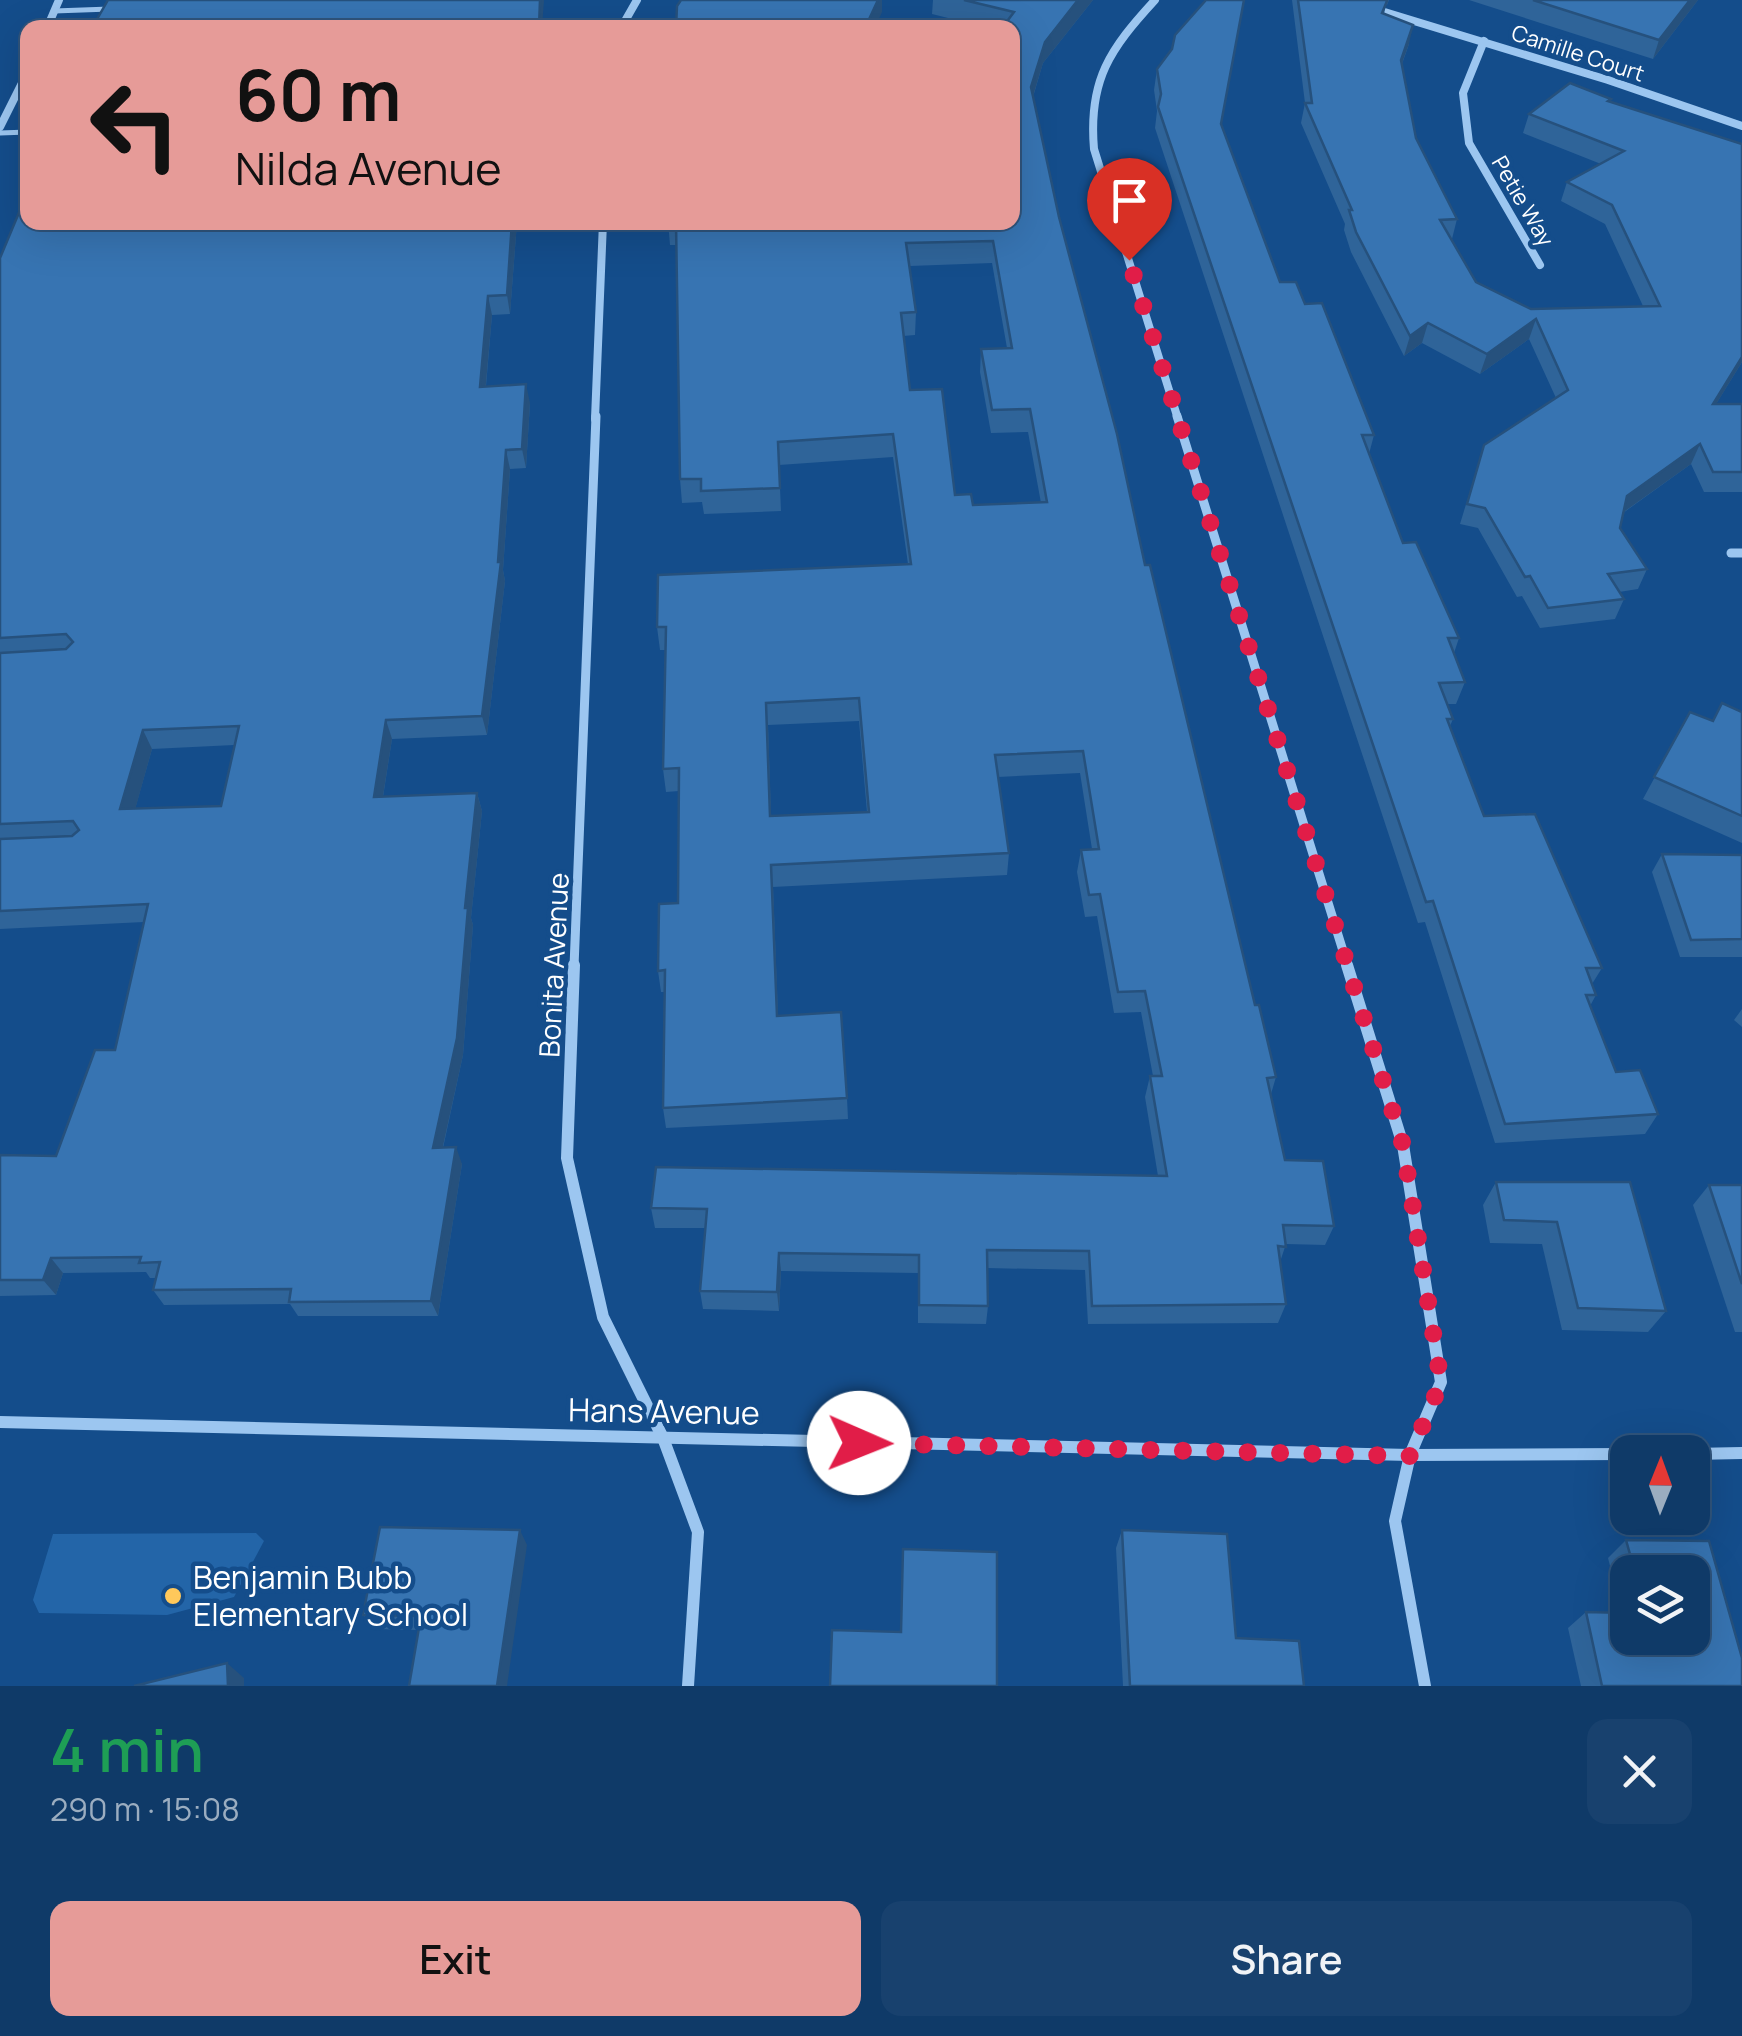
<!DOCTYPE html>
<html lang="en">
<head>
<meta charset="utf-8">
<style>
  body { margin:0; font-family:Manrope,sans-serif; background:#18416e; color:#f1f3f6; height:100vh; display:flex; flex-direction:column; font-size:38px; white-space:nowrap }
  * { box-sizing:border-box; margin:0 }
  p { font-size:32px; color:#9badc0 }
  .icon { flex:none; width:55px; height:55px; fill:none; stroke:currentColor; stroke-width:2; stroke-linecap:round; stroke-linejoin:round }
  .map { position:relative; height:1686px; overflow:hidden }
  .drawer { display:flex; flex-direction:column; background:#0f3a68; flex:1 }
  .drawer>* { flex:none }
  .banner { position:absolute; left:20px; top:20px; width:1000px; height:210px; border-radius:20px; box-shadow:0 10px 40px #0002,0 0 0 2px #2f547c; background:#e69b98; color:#111; overflow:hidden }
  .needle { width:65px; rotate:1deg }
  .buttons { position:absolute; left:1610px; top:1435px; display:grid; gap:20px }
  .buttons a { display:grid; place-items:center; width:100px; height:100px; border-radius:20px; background:#0f3a68; box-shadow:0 10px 40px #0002,0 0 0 2px #2f547c; font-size:50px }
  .pin { position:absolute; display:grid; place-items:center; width:85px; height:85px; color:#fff; margin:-102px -42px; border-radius:50% 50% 50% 0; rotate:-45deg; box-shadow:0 0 10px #0007 }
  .pin .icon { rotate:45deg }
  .me { position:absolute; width:110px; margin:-55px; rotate:91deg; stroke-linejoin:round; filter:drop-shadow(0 0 8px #0008) }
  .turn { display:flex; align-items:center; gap:35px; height:210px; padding:0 50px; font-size:45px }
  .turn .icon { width:130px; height:130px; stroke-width:2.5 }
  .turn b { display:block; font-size:70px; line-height:85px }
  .round { display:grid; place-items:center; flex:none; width:105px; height:105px; border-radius:20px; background:#18416e }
  .headline { display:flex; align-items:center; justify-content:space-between; height:170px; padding:0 50px }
  h1 { font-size:60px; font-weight:600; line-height:75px; color:#1e9e55 }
  .cta { display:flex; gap:20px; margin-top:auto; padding:20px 50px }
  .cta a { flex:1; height:115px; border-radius:20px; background:#e69b98; color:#111; font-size:40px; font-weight:600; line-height:115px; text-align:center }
  .cta a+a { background:#18416e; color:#f1f3f6 }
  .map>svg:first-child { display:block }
</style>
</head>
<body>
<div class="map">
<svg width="1742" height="1686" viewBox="0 0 1742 1686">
  <rect width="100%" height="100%" fill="#144d8b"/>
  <polygon fill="#2365a8" points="256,1533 264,1541 234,1597 167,1615 39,1613 33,1600 53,1534"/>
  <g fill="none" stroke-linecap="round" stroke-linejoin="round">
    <g stroke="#9cc6f0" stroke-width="5">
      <polyline points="54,11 110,9"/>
      <polyline points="0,133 28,132"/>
    </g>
    <g stroke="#9cc6f0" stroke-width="8">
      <path d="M1155 0C1110 49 1088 80 1094 149L1178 419"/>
      <polyline points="1345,0 1608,80 1742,126"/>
      <polyline points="47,28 59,0"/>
      <polyline points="621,28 637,0"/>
      <polyline points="1484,41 1463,93 1469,143 1540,265"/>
      <polyline points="0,127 28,71"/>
      <polyline points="595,419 603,222"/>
    </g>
    <g stroke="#9cc6f0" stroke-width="9">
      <polyline points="1177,416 1348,967"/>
      <polyline points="1731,553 1742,553"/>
      <polyline points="574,967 596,416"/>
    </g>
    <g stroke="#9cc6f0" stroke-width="12">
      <polyline points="574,965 567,1158 603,1317 663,1438 698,1532 688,1686"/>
      <polyline points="1347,965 1403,1145 1441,1382 1410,1455 1395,1521 1425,1686"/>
      <polyline points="0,1422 1410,1455 1628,1454"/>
      <polyline points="1692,1454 1742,1453"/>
    </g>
  </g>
  <g fill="#2f6499" fill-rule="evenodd">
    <path d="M933 0H1093L1043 63 1033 97 1059 217 1145 565 1255 1005 1276 1077 1271 1094 1285 1160 1334 1226 1325 1245 1286 1244 1280 1262 1286 1304 1278 1323 1088 1324 1085 1270 987 1268 988 1306 986 1324 918 1323V1273L781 1271 779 1311 703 1309 700 1291 705 1228H655L651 1208 1158 1176 1145 1097 1150 1076H1153L1141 1012 1114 1013 1097 916 1085 917 1077 872 1081 850 1092 849 1080 773 998 777 1009 853 1007 875 773 887 778 1015 847 1098 848 1119 666 1128 663 1108 664 992H661L658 971 678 903 679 791 666 792 663 769 666 650H660L657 627 908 564 893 457 779 465 781 511 704 514 702 502 682 503 680 479 677 245H670L668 222H1012V28H988L932 14ZM992 263 1007 348 981 349 980 372 991 433 1028 432 1041 503 973 505 955 495 910 390 903 336 915 335 916 312 910 266ZM859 721 867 812 771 816 768 725Z"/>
    <polygon points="1292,0 1389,0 1387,5 1386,5 1384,14 1409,44 1402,64 1416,138 1457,219 1452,239 1476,282 1531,309 1643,306 1605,224 1561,201 1567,182 1601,164 1523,133 1529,114 1610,102 1742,144 1742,362 1716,404 1742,404 1742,492 1704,492 1691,464 1623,513 1620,528 1647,569 1638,589 1619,592 1624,599 1615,619 1540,628 1522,596 1517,597 1478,528 1460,524 1484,445 1556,398 1529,339 1480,374 1422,343 1404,356 1351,252 1344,230 1345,224 1301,123 1305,103"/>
    <polygon points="1469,0 1698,0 1653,59"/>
    <polygon points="1157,69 1280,282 1305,304 1374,435 1369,454 1403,543 1459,638 1454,653 1465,682 1456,704 1447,704 1453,719 1450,726 1484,816 1602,968 1592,984 1596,995 1590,1006 1616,1072 1658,1114 1645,1134 1495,1143 1425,922 1418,923 1155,128 1157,111 1154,90"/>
    <path d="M28 222H517L510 314 492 315 486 386 530 403 526 468 510 469 503 570 505 581 487 735 392 739 383 797 477 793 482 811 471 918 473 925 463 1055 443 1148 462 1164 438 1316H298L290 1304 164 1305 153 1290 156 1278H150L146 1272 63 1273 56 1295 0 1296V1155L56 1156 115 1050 144 922 0 929V258ZM234 745 221 806 135 809 152 749Z"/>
    <polygon points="1690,712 1713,721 1742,712 1742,843 1643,799"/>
    <polygon points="1662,854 1742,855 1742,957 1680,957 1652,872"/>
    <polygon points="1742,1009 1742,1027 1734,1020"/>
    <polygon points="1496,1182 1630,1182 1666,1311 1648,1332 1562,1330 1542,1244 1490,1243 1483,1205"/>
    <polygon points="1709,1185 1742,1185 1742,1332 1735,1332 1693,1205"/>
    <polygon points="1122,1530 1236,1638 1304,1686 1123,1686 1116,1548"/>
    <path d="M1626 1540 1709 1541 1742 1658V1686H1581L1568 1628 1586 1612 1622 1613 1608 1558ZM1628 1572H1692V1638H1628Z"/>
    <polygon points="527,1545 419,1630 374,1629 363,1615"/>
  </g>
  <g fill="#26517d">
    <polygon points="540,0 544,0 542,28 539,28"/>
    <polygon points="878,0 882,0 882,12 875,28 865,28"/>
    <polygon points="1078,0 1093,0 1043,63 1029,109 1031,87 1045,42"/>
    <polygon points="1690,0 1698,0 1653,59 1659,40"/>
    <polygon points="1413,25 1409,44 1396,79 1401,60"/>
    <polygon points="512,222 517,222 510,314 507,295"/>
    <polygon points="488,296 492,315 484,405 480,387"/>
    <polygon points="1536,319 1529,339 1480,374 1487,354"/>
    <polygon points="1428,323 1422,343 1404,356 1410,336"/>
    <polygon points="1742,357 1742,362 1704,424 1713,404"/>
    <polygon points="526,384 530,403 526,468 522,449"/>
    <polygon points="1700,444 1691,464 1618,516 1627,496"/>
    <polygon points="506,450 510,469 503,570 505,581 487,735 482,716 498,562"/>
    <polygon points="386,720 392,739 380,815 374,797"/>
    <polygon points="143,730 152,749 130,828 120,809"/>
    <polygon points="477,793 482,811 471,918 473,925 463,1055 439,1164 433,1148 465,908"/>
    <polygon points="456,1147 462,1164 438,1316 431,1301"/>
    <polygon points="779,1253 781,1271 779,1311 777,1292"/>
    <polygon points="51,1258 63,1273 56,1295 43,1280"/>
    <polygon points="520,1530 527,1545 507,1686 497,1686"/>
    <polygon points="227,1663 244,1678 244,1686 228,1686"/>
  </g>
  <g fill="#3774b2" stroke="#26517d" stroke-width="2.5" fill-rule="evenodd">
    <polygon points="108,0 540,0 539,28 92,28"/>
    <polygon points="681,0 878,0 865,28 676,28 677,6"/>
    <path d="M964 0H1078L1045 42 1031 87 1059 217 1117 434 1145 565H1150L1255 1005H1259L1276 1077 1267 1078 1285 1160 1323 1161 1334 1226 1283 1225 1286 1247 1278 1246 1286 1304 1092 1306 1089 1251 987 1250 988 1306 919 1305V1255L779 1253 777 1292 700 1291 707 1209 651 1208 656 1167 1167 1176 1150 1076H1162L1145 991 1118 992 1100 894 1089 895 1081 850 1099 849 1083 751 995 755 1009 853 771 865 777 1016 841 1012 847 1098 663 1108 665 970 658 971 659 904 678 903 679 768 663 769 666 627H657L658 575 911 564 893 434 778 442 780 488 701 491V479H680L676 222H1012V28H1002L1014 12ZM993 241 1012 348 981 349 992 410 1030 409 1047 502 973 505 971 494 955 495 942 389 910 390 901 313 916 312 906 243ZM859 698 869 812 770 816 766 703Z"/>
    <polygon points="1206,0 1244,0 1221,124 1280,282 1296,282 1305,304 1322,303 1374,435 1362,435 1403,543 1416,542 1459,638 1448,638 1465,682 1439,683 1453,719 1447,719 1484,816 1535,814 1602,968 1586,968 1596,995 1586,995 1616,1072 1640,1070 1658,1114 1505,1124 1433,901 1426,902 1158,107 1161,94 1157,69 1172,49 1175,35"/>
    <polygon points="1298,0 1385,0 1387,1 1382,13 1413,25 1401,60 1416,138 1457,219 1440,220 1476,282 1531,309 1660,306 1612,205 1567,182 1624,151 1529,114 1570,83 1611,99 1608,101 1742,144 1742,357 1713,404 1742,404 1742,472 1713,472 1700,444 1627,496 1620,528 1647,569 1608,574 1624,599 1548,608 1530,576 1525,577 1485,508 1467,504 1484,445 1568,390 1536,319 1487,354 1428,323 1410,336 1356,232 1349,210 1352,210 1305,103 1312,103"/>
    <polygon points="1533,0 1690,0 1659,40"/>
    <path d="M28 191V222H512L507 295 488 296 480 387 526 384 522 449 506 450 498 562H501L482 716 386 720 374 797 477 793 465 908H468L457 1038 433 1148 456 1147 431 1301 289 1302 291 1289 153 1290 160 1262 139 1263 141 1257 51 1258 43 1280H0V1155L56 1156 95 1050H115L148 904 0 911V839L72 836 79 830 73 821 0 824V653L66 649 73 642 66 634 0 638V258ZM239 726 221 806 120 809 143 730Z"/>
    <polygon points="1722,703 1742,712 1742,816 1654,777 1690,712 1713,721"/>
    <polygon points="1662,854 1742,855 1742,939 1691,940"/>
    <polygon points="1496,1182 1630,1182 1666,1311 1578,1308 1557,1222 1504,1220"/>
    <polygon points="1709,1185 1742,1185 1742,1284"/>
    <polygon points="380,1527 520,1530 497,1686 409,1686 421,1616 363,1615"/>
    <polygon points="1122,1530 1227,1534 1236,1638 1299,1641 1304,1686 1130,1686"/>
    <polygon points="1626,1540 1709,1541 1742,1658 1742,1686 1602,1686 1586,1612 1628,1613 1628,1638 1692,1638 1692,1572 1635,1572"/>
    <polygon points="903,1549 997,1552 997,1686 830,1686 832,1630 901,1632"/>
    <polygon points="227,1663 228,1686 134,1686"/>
  </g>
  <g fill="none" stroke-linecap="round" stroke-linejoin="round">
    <polyline stroke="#e11d48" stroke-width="18" stroke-dasharray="0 32.4" points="859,1443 1410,1456 1441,1382 1403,1145 1129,260"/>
  </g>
  <circle fill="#ffc85b" stroke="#144d8b" stroke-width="4" cx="173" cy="1596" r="10"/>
  <g text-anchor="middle" stroke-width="9" stroke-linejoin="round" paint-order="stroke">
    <g font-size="22" fill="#fff" stroke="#144d8b">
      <text transform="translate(1578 53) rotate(18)" y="8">Camille Court</text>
      <text transform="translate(1523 201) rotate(60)" y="8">Petie Way</text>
    </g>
    <g font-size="28" fill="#fff" stroke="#144d8b">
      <text transform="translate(554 965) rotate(-87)" y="10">Bonita Avenue</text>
    </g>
    <g font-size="32" fill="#fff" stroke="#144d8b">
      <text transform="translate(664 1412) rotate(1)" y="11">Hans Avenue</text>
    </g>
    <g font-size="32" fill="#fff" stroke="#144d8b" text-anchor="start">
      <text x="193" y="1589">Benjamin Bubb<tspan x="193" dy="37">Elementary School</tspan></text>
    </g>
  </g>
</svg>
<div class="buttons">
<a><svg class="needle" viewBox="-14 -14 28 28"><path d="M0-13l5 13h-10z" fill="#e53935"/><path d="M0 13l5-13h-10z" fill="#9badc0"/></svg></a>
<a><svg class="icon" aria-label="layers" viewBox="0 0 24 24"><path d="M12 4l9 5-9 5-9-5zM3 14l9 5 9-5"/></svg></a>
</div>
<div class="pin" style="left:1129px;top:260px;background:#d93025"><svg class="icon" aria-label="arrive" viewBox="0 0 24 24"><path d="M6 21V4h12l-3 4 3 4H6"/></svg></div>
<svg class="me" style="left:859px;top:1443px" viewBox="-20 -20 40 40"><circle r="19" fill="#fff"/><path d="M0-13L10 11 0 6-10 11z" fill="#e11d48"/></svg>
<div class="banner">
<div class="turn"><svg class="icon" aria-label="left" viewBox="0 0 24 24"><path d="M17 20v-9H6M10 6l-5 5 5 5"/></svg><div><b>60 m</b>Nilda Avenue</div></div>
</div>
</div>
<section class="drawer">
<div class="headline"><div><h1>4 min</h1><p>290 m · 15:08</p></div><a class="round"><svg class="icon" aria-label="close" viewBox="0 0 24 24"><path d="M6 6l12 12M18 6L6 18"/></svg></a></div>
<div class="cta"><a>Exit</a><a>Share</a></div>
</section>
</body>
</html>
